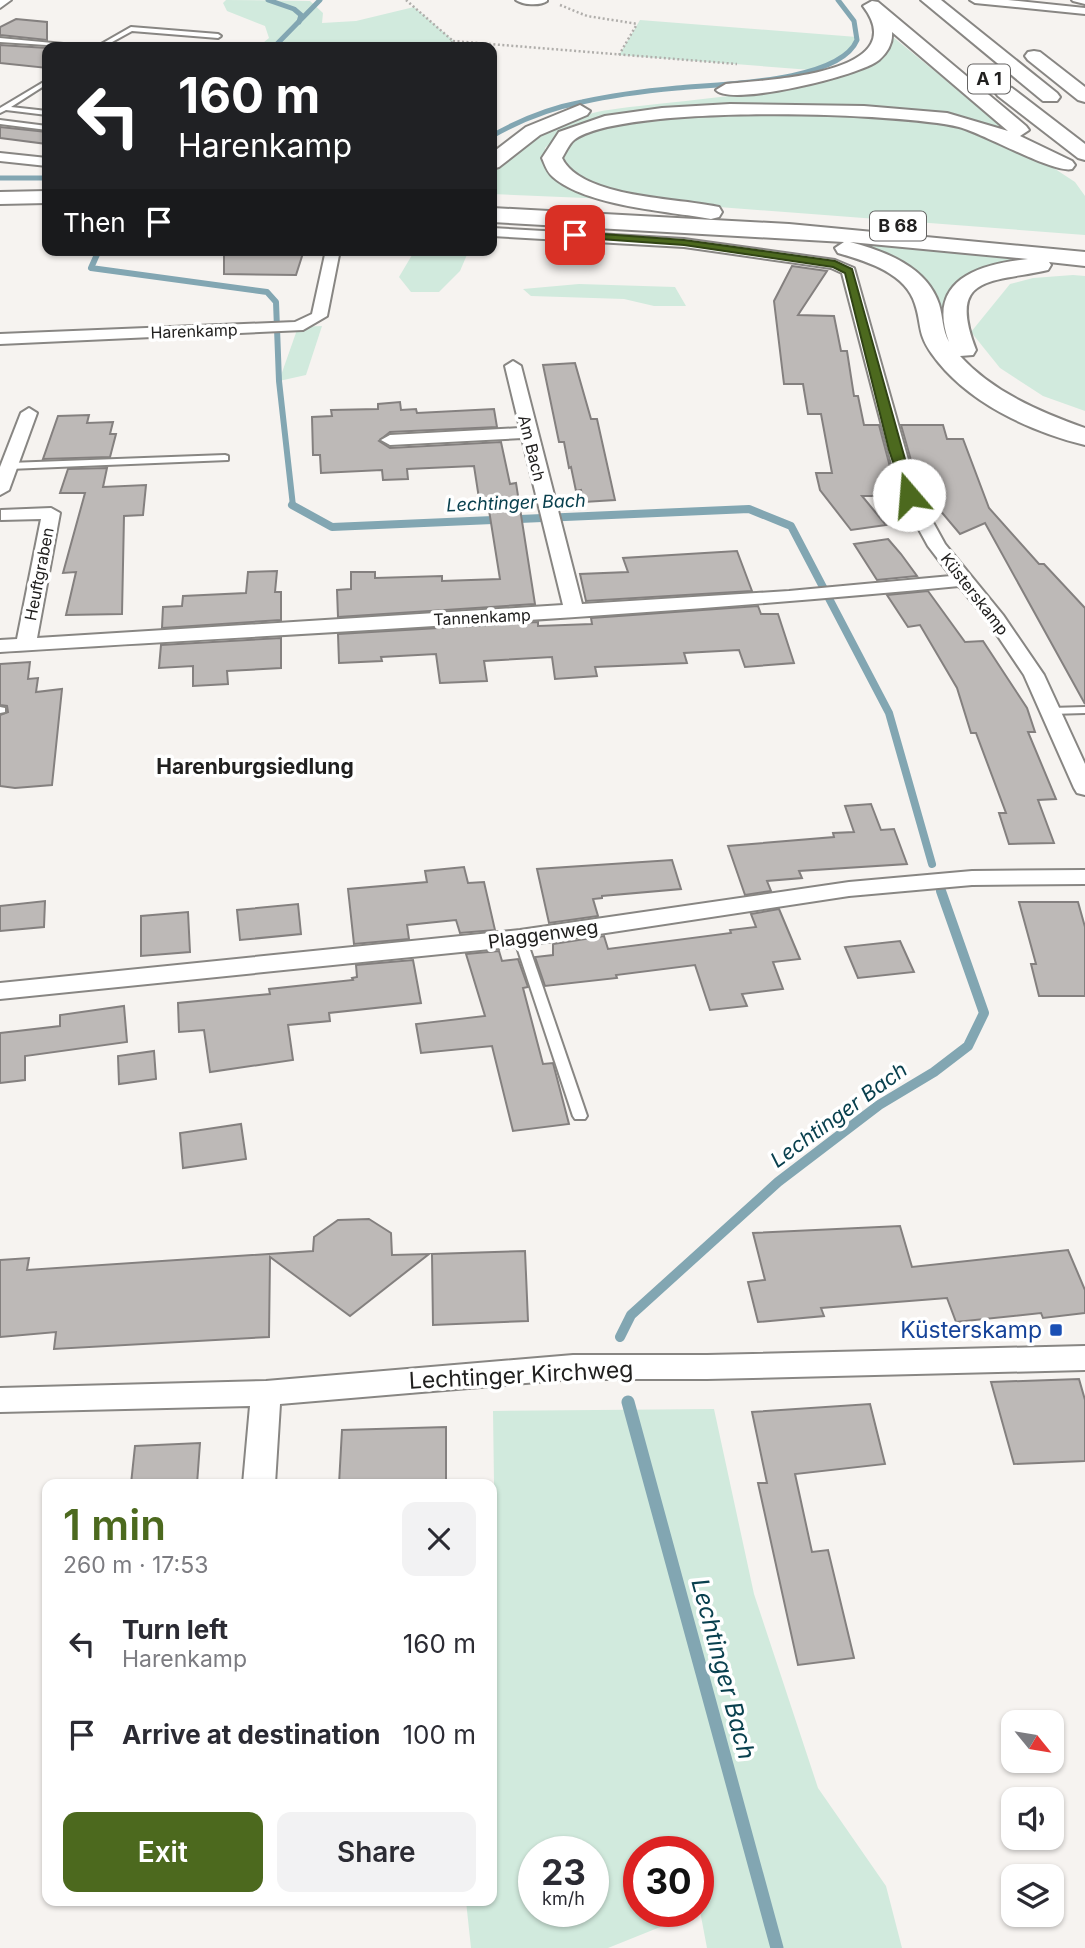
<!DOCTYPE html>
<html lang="en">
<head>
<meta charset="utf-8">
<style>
  body { margin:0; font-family:Inter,sans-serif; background:#f2f2f3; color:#2b2b33; height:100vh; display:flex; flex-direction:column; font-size:26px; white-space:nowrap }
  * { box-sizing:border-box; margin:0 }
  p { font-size:23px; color:#7c7c81 }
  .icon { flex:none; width:38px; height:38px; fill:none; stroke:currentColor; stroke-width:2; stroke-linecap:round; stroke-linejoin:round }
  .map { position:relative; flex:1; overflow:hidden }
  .panel { position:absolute; left:42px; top:1479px; width:455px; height:427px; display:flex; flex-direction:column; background:#fff; border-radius:14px; box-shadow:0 2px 5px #0004 }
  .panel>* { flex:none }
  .banner { position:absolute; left:42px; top:42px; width:455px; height:214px; border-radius:14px; box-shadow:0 2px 5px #0004; background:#202124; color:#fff; overflow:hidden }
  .needle { width:46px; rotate:120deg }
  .controls { position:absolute; left:1001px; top:1710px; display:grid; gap:14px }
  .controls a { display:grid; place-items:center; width:63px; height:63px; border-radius:14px; background:#fff; box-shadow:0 2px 5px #0004; font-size:35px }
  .speed { position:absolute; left:518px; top:1836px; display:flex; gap:14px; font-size:35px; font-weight:700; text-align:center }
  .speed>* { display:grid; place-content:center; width:91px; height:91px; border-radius:50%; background:#fff; box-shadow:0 2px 5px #0004; line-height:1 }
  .speed small { font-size:18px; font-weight:400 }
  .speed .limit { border:10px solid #d22; background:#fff; color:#111 }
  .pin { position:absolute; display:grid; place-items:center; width:60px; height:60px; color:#fff; margin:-30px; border-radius:14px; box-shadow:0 4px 10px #0006 }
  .me { position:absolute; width:77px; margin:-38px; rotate:342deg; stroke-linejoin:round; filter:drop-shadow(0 0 5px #0008) }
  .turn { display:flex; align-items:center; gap:24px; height:147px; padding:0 21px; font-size:32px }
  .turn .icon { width:91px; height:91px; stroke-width:2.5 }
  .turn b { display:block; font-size:49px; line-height:60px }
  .then { display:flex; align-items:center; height:66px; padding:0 21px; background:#0003; gap:14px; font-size:26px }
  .round { display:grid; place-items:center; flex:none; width:74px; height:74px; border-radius:14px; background:#f2f2f3 }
  .overview { display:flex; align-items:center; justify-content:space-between; height:119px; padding:0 21px }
  h1 { font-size:42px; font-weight:600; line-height:52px; color:#4c691e }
  .primary-button { display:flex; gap:14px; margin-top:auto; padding:14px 21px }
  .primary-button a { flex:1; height:80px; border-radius:14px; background:#4c691e; color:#fff; font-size:28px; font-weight:600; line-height:80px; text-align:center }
  .primary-button a+a { background:#f2f2f3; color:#2b2b33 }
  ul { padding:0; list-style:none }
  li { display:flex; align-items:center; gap:21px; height:91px; padding:0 21px }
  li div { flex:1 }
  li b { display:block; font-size:26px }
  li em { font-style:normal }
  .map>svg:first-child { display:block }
</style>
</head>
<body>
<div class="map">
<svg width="1085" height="1948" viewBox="0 0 1085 1948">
  <rect width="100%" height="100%" fill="#f6f3f0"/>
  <g fill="#d1eadd" fill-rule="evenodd">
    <polygon points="226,0 310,1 323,13 322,23 356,21 414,7 461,47 258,47 269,38 265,26 227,11 223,3"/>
    <polygon points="640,20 857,37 858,38 854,48 843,57 811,70 619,55"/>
    <path d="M893 37 1008 131 897 111 614 115C587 122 566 129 545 148V161L609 199 492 194V171C512 160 527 140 547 130 561 122 578 117 593 113 642 100 891 94 893 37Z"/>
    <path d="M778 114 897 116 941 120 1020 146 1075 182 1085 196V235L667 203 588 186 565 170C563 161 561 152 567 144 593 110 736 115 778 114Z"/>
    <path d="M864 244 1022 260 1021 262 967 276 949 289 941 313C926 270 902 261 861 246Z"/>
    <polygon points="415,250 469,250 460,271 439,292 411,292 399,277"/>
    <polygon points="1073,275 1085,276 1085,411 1043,396 1000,368 971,332 1010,284 1033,278"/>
    <polygon points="579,284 675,287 686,306 654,306 624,299 531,296 523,289"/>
    <polygon points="322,326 306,375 279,381 298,327"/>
    <path d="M714 1409 754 1594 818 1788 886 1886 902 1948H707L700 1911 608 1948H471L466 1901 492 1900V1660L496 1627 493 1411ZM534 1852H593V1911H534ZM639 1852H698V1911H639Z"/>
  </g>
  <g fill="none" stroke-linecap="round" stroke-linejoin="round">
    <g stroke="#82a6b2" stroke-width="5">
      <polyline points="268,0 294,9 301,15 299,22"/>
      <polyline points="274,47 320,0"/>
      <path d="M492 136C520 120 550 108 582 102 613 95 645 91 677 88 718 84 839 83 857 40L854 21 838 0"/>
      <polyline points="0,178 47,178"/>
    </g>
    <polyline stroke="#82a6b2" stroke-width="6" points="99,250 91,268 267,292 276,302 279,381 293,506"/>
    <polyline stroke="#82a6b2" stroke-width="8" points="292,505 332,527 749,509 791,526 889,713 932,864"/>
    <polyline stroke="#82a6b2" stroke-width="10" points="620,1337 631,1315 778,1182 879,1105 934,1072 968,1046 984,1013 941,891"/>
    <polyline stroke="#82a6b2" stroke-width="13" points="628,1402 777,1948"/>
  </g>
  <g fill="#bdb9b7" stroke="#84807f" stroke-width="2">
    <polygon points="16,19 47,22 47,40 0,35 0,27"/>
    <polygon points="0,45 47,48 47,68 0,63"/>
    <polygon points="0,127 47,132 47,144 0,138"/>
    <polygon points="224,250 304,250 296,275 224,274"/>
    <polygon points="792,266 827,271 798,315 834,316 841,351 847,351 854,396 858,396 864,425 879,425 894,482 875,496 862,496 886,525 851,530 820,490 816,473 832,473 821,414 808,414 803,384 784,384 774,301"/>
    <polygon points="575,363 591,419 597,419 615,500 584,502 581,490 576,491 571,467 569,468 564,442 559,442 543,365"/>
    <polygon points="400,402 401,410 416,409 417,413 494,409 497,427 390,432 379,441 390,448 501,442 510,484 516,483 535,604 338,617 337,590 351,589 351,572 375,572 375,578 442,576 442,581 500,579 488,504 480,505 474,466 407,469 408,479 383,480 382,470 321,473 320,455 313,455 312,417 332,416 331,410 378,409 378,404"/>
    <polygon points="89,415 87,423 113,422 110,434 116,434 110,457 43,459 58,416"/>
    <polygon points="901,425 943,425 947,439 963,439 989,508 1039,564 1044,564 1085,608 1085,704 985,523 960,534 928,496 920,492"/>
    <polygon points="107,468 103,487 146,485 143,515 124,516 122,614 66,615 76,572 63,573 85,493 60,493 68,469"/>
    <polygon points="888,539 901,554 917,576 877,580 854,544"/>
    <polygon points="737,551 752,591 586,601 580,574 628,572 623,558"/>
    <polygon points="277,571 275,592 281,592 281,620 162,628 163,607 182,606 183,596 246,593 248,572"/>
    <polygon points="928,591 965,642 983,641 1027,708 1035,732 1028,732 1056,799 1038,800 1054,843 1009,844 999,813 1006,813 976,733 971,733 957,688 920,625 908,627 887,595"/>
    <polygon points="758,606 761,614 778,614 794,663 745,667 739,650 684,653 687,663 595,667 597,676 555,679 552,657 484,661 487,681 440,683 436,654 381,657 382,661 339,663 338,634 538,622 538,626 592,624 591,618"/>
    <polygon points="281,638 281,668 227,671 228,684 193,686 193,666 159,668 161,645"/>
    <polygon points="30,662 28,679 38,678 36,692 62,689 52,785 15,788 0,786 0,715 8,712 7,706 0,705 0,664"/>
    <polygon points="871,804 881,830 894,829 907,864 799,871 802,878 767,881 771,891 745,895 728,846 834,837 833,833 854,832 845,806"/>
    <polygon points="672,860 681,889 602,896 602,898 593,899 598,916 549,923 537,869"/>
    <polygon points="464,867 468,883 484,882 495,930 460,933 456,920 407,925 409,939 354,944 348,889 427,882 425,871"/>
    <polygon points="45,901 44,927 0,931 0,906"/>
    <polygon points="1019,902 1078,902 1085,927 1085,996 1039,996 1031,964 1036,964"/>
    <polygon points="298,904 301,934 240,940 237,910"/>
    <polygon points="779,909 800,959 773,962 783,989 742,994 747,1006 710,1010 695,965 616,975 617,978 545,986 535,957 553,955 553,944 604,936 608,949 731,933 730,930 756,927 751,914"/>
    <polygon points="188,912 190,952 141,956 141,916"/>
    <polygon points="900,941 914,972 858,978 845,947"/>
    <polygon points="499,951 502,961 518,959 528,987 523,988 543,1064 553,1063 569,1124 513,1131 492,1046 421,1053 416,1024 485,1016 466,954"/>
    <polygon points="413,960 421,1003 329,1013 330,1021 288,1025 293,1060 210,1072 204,1030 179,1032 178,1003 270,994 269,989 353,980 352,978 357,977 356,965"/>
    <polygon points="124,1006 127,1042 25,1056 25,1080 0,1083 0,1033 60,1026 60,1015"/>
    <polygon points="154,1051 156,1079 119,1084 118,1056"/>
    <polygon points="241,1124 246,1159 183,1168 180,1133"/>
    <polygon points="369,1219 391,1233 392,1255 429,1254 350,1316 270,1257 269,1337 54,1349 56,1332 0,1337 0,1260 29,1258 27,1270 313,1251 314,1237 338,1220"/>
    <polygon points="900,1226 912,1267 1068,1250 1085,1290 1085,1313 1043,1318 1041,1313 956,1322 947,1298 821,1308 824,1316 758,1322 748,1282 765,1280 753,1233"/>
    <polygon points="525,1251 528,1321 433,1325 432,1254"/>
    <polygon points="1079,1379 1085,1400 1085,1461 1014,1464 991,1382"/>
    <polygon points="870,1404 885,1464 795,1474 812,1552 828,1550 854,1658 798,1665 758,1483 767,1483 752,1412"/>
    <polygon points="446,1427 446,1484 339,1484 342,1430"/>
    <polygon points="200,1443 197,1484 131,1484 135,1446"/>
  </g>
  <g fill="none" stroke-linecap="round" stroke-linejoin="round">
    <g stroke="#888683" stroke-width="4">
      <g id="lane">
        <polygon points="1072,0 1085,0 1085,4 1073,1"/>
        <polygon points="131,27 218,34 221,36 218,38 132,31 103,47 96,47"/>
        <polygon points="0,38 74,45 77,47 0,42"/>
        <polygon points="47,80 47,84 11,107 47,111 47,115 6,110 0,113 0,108"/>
        <polygon points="0,120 47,126 47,130 0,124"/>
        <polygon points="225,455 228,456 228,460 9,469 5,466 9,463"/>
        <polygon points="0,707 5,708 5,712 0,713"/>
        <polygon points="1085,707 1085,713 1051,714 1046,711 1051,708"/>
        <polygon points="520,934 526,938 587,1116 585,1119 575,1119 573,1116 514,938"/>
      </g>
    </g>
    <g stroke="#888683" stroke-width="4">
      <g id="street">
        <polygon points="0,0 11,0 0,8"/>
        <path d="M516 0H547V1C540 6 523 5 516 0Z"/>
        <polygon points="970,0 1008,0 1085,8 1085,14 975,3"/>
        <polygon points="0,153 47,158 47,166 0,161"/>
        <path d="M492 228 684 239 835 260 854 268 918 495 945 544 1003 615 1044 675 1085 764V795L1077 793 1074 788 1024 675 989 623 959 586C640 617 320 632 0 652V640L17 639 41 519 1 520V510L51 508 60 513 37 638 563 605 522 438 390 445 381 440 390 435 520 428 505 366 513 361 521 366 582 604 789 591 951 576 928 546 900 495 842 273 831 268 684 247 492 236Z"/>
        <polygon points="326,250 340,250 327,316 303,330 0,344 0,334 295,322 312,314"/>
        <polygon points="29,408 37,413 9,490 0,495 0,467 21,413"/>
        <polygon points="1085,870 1085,884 972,885 849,896 520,946 0,999 0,983 520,930 849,882 972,871"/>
        <polygon points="1085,1346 1085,1370 707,1379 573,1379 280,1404 275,1484 243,1484 250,1406 0,1412 0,1388 266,1381 573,1355 707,1355"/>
      </g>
    </g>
    <g stroke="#888683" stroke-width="4">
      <g id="highway">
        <polygon points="921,0 941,0 1057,93 1060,97 1057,101 1043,101"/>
        <path d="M872 1 878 2 1026 126 1029 130 1020 136 1072 161 1075 165 1072 169C1054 174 985 134 959 127 897 112 622 104 574 140 569 144 565 153 562 158 581 198 679 198 719 207L722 212 719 217 711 219C667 211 586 206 553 177 547 172 545 165 542 158L559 132 605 116 662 108 730 104 864 106 947 113 1008 131 892 32C893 43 887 53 879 60 860 76 730 107 716 90L726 84C763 80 916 75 863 6Z"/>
        <polygon points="1034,51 1040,52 1085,87 1085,102 1078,100 1028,60 1025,56 1028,52"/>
        <polygon points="1005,86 1012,88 1085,144 1085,160 1078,158 998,96 995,92"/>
        <polygon points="580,105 590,111 587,115 540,135 499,167 492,169 492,153 526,127"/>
        <polygon points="47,191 47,203 0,204 0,192"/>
        <path d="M492 208 789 224 1085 252V266L1049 262 1051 265 1048 270C993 283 946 273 976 350L973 355 960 356C993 392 1040 412 1085 428V445C1029 431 966 402 932 354 917 333 922 325 915 304 906 273 866 261 838 253L835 248 844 242 492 222ZM850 242 1028 259C978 264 926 280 949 342 942 329 943 317 939 304 927 267 885 251 850 242Z"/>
      </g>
    </g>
    <g stroke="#b0aeab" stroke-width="2.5" stroke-dasharray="2 2.5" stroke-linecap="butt">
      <polyline points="406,0 453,41 448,47"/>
      <polyline points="560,5 587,16 638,24"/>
      <polyline points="453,41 737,64"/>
      <polyline points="619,55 637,24"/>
    </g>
    <use href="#lane" fill="#fff" fill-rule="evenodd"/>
    <use href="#street" fill="#fff" fill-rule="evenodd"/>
    <use href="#highway" fill="#fff" fill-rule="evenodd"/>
  </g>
  <polygon fill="#4c691e" stroke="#314414" stroke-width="2" points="575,232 684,240 835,261 852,269 915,495 913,497 904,495 889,450 845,273 833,267 684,245 572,237 572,233"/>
  <rect fill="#1a4fb4" stroke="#fff" stroke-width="2.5" x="1049" y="1323" width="14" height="14" rx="3.5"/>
  <g text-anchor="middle" stroke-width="7" stroke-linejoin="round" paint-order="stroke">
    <g font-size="16" fill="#21201f" stroke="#fff">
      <text transform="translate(194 331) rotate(-2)" y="6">Harenkamp</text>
      <text transform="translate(532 448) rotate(76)" y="6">Am Bach</text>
      <text transform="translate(39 574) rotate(-79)" y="6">Heuftgraben</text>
      <text transform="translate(975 594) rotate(52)" y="6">Küsterskamp</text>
      <text transform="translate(482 617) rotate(-3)" y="6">Tannenkamp</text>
    </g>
    <g fill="#fff" stroke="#646362" stroke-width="2">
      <rect x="968" y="64.5" width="42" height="29" rx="5"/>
      <rect x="870" y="211.5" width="56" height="29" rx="5"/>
    </g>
    <g font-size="18" font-weight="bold" fill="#21201f">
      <text x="989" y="85">A 1</text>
      <text x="898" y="232">B 68</text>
    </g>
    <g font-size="18" font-style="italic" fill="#09404e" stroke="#fff">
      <text transform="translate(516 503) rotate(-2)" y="6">Lechtinger Bach</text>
    </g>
    <g font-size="19" fill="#21201f" stroke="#fff">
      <text transform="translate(543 934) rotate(-8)" y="7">Plaggenweg</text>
    </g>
    <g font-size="21" font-weight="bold" fill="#21201f" stroke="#fff">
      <text x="255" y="774">Harenburgsiedlung</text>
    </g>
    <g font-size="21" font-style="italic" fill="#09404e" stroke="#fff">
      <text transform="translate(839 1115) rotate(-36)" y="7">Lechtinger Bach</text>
    </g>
    <g font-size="23" fill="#164399" stroke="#fff" text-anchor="end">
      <text x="1042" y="1338">Küsterskamp</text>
    </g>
    <g font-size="23" fill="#21201f" stroke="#fff">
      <text transform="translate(521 1375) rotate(-3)" y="8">Lechtinger Kirchweg</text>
    </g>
    <g font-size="24" font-style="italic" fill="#09404e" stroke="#fff">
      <text transform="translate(723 1669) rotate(75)" y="8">Lechtinger Bach</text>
    </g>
  </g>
</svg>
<div class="controls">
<a><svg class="needle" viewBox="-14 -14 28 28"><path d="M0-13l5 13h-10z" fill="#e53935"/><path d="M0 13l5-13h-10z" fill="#7c7c81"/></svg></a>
<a><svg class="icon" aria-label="sound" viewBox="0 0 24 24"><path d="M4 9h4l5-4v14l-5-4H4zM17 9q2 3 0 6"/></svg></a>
<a><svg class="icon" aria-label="layers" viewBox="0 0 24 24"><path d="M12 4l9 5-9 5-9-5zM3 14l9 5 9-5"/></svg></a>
</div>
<div class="speed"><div>23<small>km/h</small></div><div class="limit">30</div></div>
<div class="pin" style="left:575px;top:235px;background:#d93025"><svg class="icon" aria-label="arrive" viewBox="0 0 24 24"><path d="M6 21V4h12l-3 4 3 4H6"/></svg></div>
<svg class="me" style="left:909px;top:495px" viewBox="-20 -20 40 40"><circle r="19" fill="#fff"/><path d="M0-13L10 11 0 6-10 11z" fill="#4c691e"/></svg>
<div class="banner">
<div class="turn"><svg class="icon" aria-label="left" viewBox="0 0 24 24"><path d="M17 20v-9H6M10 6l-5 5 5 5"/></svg><div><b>160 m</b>Harenkamp</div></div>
<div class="then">Then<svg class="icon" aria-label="arrive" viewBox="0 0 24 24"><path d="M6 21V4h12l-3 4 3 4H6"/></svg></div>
</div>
<section class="panel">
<div class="overview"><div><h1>1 min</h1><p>260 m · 17:53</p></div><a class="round"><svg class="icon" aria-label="close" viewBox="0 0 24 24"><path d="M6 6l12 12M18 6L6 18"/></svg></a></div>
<ul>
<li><svg class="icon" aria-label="left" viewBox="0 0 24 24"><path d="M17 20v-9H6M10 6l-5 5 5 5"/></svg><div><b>Turn left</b><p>Harenkamp</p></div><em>160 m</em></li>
<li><svg class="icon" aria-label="arrive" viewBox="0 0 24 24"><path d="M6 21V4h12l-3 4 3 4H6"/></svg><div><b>Arrive at destination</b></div><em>100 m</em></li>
</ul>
<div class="primary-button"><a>Exit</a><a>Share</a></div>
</section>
</div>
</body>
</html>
